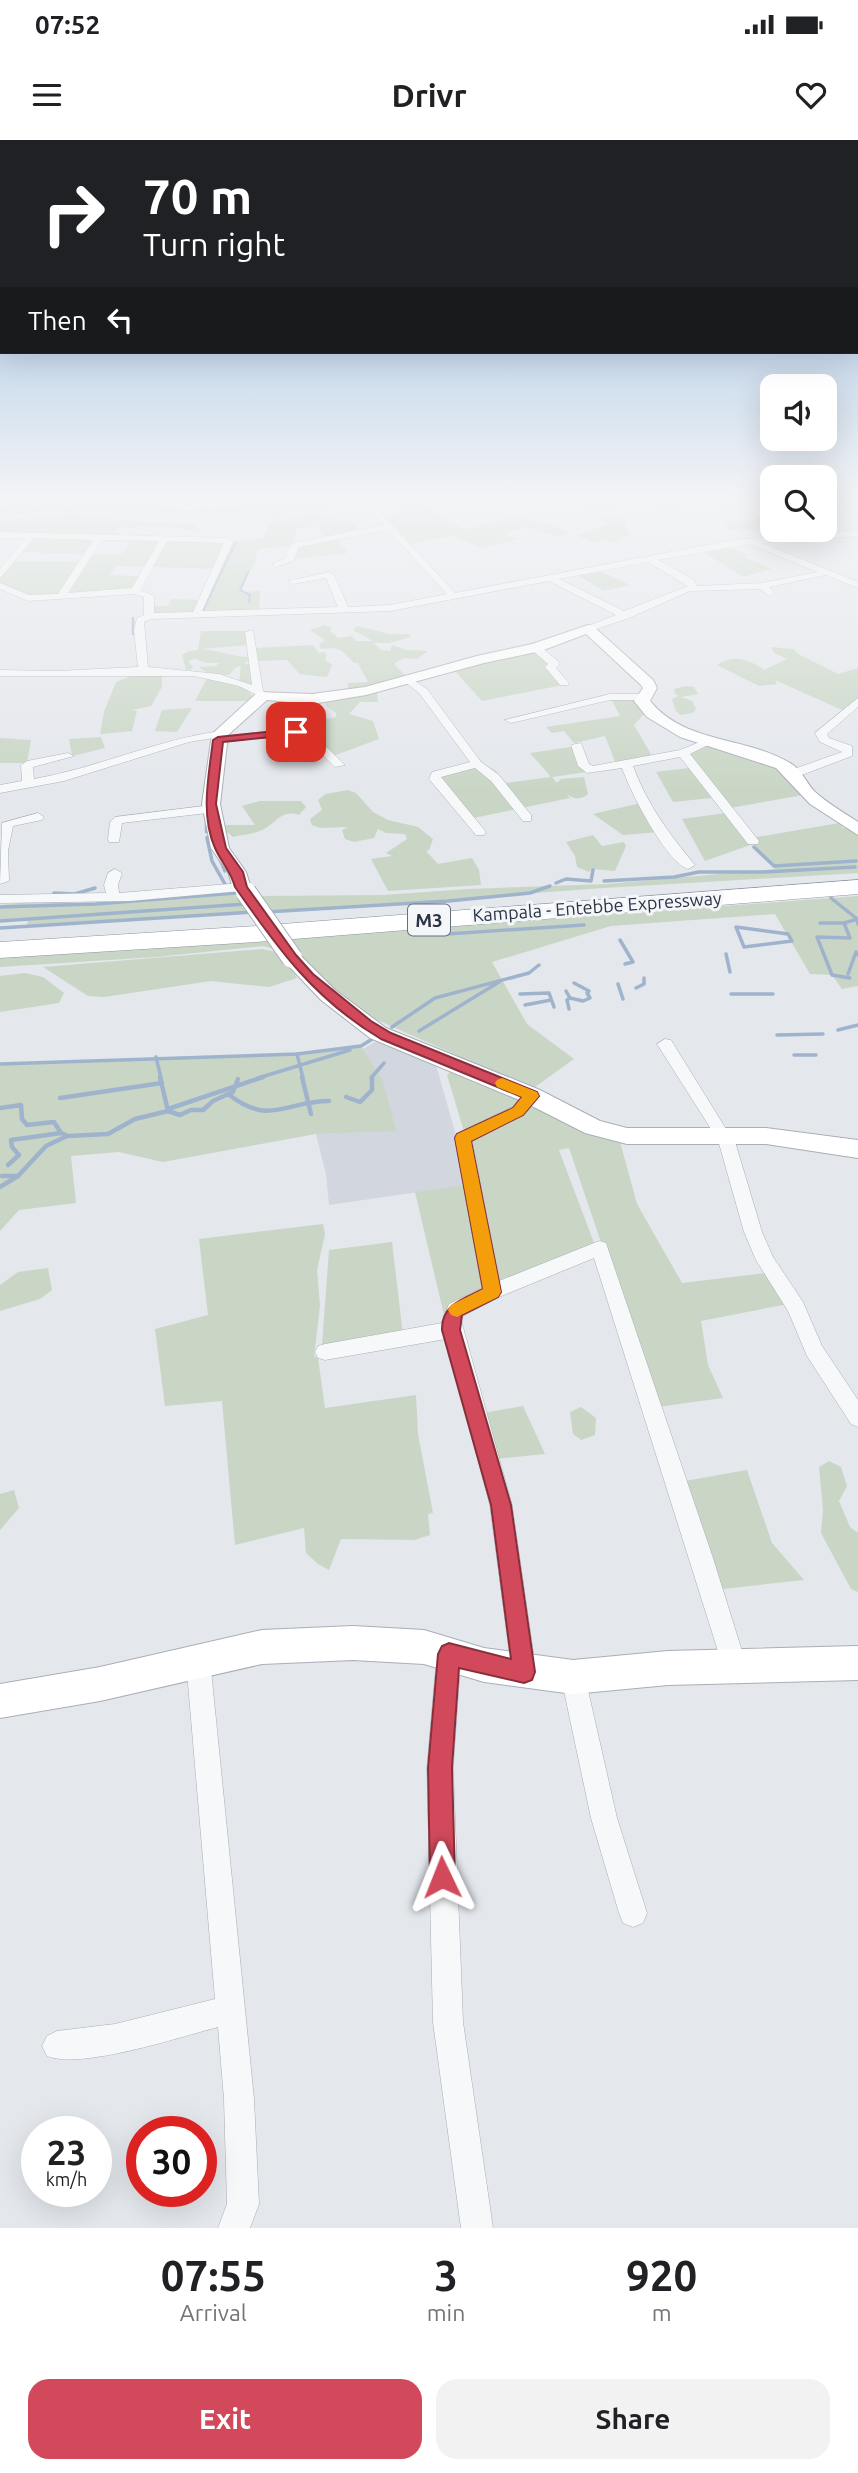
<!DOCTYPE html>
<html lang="en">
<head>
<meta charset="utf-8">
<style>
  body { margin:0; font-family:Ubuntu,sans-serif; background:#f2f2f2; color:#202124; height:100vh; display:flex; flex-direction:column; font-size:26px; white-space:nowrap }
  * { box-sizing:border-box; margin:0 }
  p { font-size:23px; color:#757577 }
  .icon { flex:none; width:38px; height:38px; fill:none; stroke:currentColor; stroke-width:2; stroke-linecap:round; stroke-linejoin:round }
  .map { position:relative; height:2088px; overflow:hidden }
  .panel { display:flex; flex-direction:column; background:#fff; flex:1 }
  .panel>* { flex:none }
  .hud { position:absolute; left:0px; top:0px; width:859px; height:214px; box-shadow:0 7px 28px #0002; background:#202124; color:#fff; overflow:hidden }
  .controls { position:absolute; left:760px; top:234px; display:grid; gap:14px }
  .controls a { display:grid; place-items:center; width:77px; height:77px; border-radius:14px; background:#fff; box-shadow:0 7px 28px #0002; font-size:35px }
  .speed { position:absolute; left:21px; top:1976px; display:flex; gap:14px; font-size:35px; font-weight:700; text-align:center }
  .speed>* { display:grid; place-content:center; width:91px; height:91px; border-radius:50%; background:#fff; box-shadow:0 7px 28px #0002; line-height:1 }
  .speed small { font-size:18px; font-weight:400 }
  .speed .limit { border:10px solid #d22; background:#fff; color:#111 }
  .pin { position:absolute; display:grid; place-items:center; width:60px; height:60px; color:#fff; margin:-30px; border-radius:14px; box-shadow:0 4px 10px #0006 }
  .me { position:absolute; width:77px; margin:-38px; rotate:358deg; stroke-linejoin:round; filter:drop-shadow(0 0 5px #0008) }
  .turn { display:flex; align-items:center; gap:24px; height:147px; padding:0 28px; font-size:32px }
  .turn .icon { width:91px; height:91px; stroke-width:2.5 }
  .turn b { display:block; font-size:49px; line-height:60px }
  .then { display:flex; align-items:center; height:66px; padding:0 28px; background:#0003; gap:14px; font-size:26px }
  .eta { display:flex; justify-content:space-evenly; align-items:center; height:119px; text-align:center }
  .eta b { font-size:42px; font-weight:700; line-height:49px }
  .button { display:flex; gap:14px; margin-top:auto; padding:14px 28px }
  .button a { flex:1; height:80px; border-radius:21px; background:#d1495b; color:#fff; font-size:28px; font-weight:700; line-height:80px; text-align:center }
  .button a+a { background:#f2f2f2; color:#202124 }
  .status { display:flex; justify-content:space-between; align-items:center; height:49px; padding:0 35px; background:#fff; direction:ltr }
  .status svg { height:19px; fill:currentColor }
  header { display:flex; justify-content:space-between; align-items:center; height:91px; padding:0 28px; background:#fff; font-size:32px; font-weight:700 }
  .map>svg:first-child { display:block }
</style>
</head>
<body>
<div class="status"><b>07:52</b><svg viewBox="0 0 49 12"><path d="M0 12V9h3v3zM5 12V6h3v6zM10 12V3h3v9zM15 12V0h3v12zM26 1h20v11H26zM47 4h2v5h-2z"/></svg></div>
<header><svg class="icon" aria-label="menu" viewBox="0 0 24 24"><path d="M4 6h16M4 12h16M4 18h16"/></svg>Drivr<svg class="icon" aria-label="heart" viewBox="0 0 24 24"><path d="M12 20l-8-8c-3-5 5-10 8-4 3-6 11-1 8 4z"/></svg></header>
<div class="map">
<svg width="858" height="2088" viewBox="0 0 858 2088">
  <rect width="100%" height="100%" fill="#e4e7ec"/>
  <polygon fill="#d2d6de" points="377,901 436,925 457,999 466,1045 329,1065 326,1034 316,994 395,990 363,909"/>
  <g fill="#c9d6c5">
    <path d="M61 359H128L180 368 210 369 313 359H358L361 363 302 377 298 368H281V379L270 380 271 377 91 372 0 376V367L12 368 5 363 7 362C17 361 27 368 36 367 46 366 50 358 62 364L54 367 60 370 78 363Z"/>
    <polygon points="135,359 303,359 186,367"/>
    <path d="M391 359H414L465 390C518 375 520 372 572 394L558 397 525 387 505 394 518 399 482 408 450 396 409 404 384 376 407 370Z"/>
    <polygon points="563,359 601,360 619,372 607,372 599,377 622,375 629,395 610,403 603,400 593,403 576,395 610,384 585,374 583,370 587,367 584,362 576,364"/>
    <polygon points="641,359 721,359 742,368 726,372 706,363 662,372"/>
    <polygon points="328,373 337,382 351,380 360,390 323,397 317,386 297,389 293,406 258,409 255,422 239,452 260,451 259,472 202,472 233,401 263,398 270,382"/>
    <polygon points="82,374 107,374 113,379 197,385 198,391 169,387 116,388 117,395 0,394 0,379"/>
    <polygon points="759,376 772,378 768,382 772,383 772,390 775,390 757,392 746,389 727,389 724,384 730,379 750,382"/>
    <polygon points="333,396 348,413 293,419 297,405"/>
    <polygon points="95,398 86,414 21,412 31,399"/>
    <polygon points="131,400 160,402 146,427 116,426 110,435 140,436 134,449 70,455 66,453 92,414 122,414"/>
    <polygon points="166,401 226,401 214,429 152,427"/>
    <polygon points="725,405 747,415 744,417 772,429 743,437 702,411"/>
    <path d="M15 421H81C75 431 68 447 59 453 42 464 16 452 0 445V438Z"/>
    <polygon points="600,431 630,445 604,451 577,435"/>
    <polygon points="171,459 201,460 193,473 151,475 151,466 168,466"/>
    <path d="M324 485 332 487 330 491 338 498 352 496 356 501H373L353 490 357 486 390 494H408L411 497 389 503H374L381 510 390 511 392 505 407 510 428 511 417 519 403 518 394 524 409 539 355 552 348 548V543L368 542 358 523H354C340 509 342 507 321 509L319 505 325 500 310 490Z"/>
    <path d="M201 491H248L249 505 201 509C217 510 230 516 247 517L250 519 244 524H254L255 546 239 541 241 526 236 527 229 535C218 535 208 535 199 527L216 526 219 523H207L195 519 188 521 193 527 191 530H186L182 515 189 511 198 510Z"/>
    <polygon points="313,505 319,513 324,512 327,516 325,520 332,525 327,537 300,534 287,520 256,521 254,508"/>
    <path d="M771 507 794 509 798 514 838 534 858 528V558L842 570 775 540 777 544 759 546 717 525C734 514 748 519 764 530L787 519 774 513Z"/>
    <polygon points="537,510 553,524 545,526 563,545 482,561 453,529"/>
    <polygon points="145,534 162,536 162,547 151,566 132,570 137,571 132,591 100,594 104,572 116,542 133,535"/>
    <polygon points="207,538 245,548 252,555 251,561 195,561"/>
    <polygon points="686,546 694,547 698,554 681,557 692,561 696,569 693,573 680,575 676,571 672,559 679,556 675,554 674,549"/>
    <path d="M373 552 377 553 378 562H360L349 574 373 581 379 599 333 616C320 606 300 602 298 583 311 579 323 581 336 577V573L326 566 324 560Z"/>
    <polygon points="610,557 637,558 646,572 634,585 652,616 616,624 605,596 574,603 564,591 552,593 546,587 620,576"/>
    <polygon points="192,568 177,592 155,591 162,570"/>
    <polygon points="101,597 105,608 72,616 69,599"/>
    <polygon points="0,598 31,600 27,623 0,623"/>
    <polygon points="707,605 788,631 803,655 730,668 721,657 673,662 656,632 697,627 686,614"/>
    <path d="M577 606 587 632 552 637 557 643 561 639 584 637 588 654C581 660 573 660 566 653L570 658 464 680 431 638 478 621 496 631 506 643 551 637 530 613Z"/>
    <polygon points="348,650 356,653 373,672 388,680 418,687 433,699 429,710 426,711 438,724 472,718 479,730 481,745 388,751 371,719 392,716 386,713 407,699 405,694 386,693 378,689 374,698 354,702 345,699 342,690 348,687 320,688 312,685 310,679 322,670 318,660 326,654"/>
    <path d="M260 661H301L306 667 299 675C281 669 276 684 262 690 254 694 242 695 233 697L223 689 226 685H255L242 666Z"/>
    <polygon points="641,663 660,692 623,695 593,674"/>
    <polygon points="733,672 753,694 750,705 705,721 682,679"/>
    <polygon points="839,683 843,688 847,687 858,695 858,733 604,748 307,770 266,772 257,756 383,755 468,749 607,744 775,729 754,707 757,697"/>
    <polygon points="593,695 602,706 624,702 626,706 615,731 592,729 589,732 577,727 575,716 566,702"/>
    <polygon points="236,753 244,756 253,772 27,786 28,780 0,782 0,765 39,761 96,764"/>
    <polygon points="858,756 858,846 842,849 832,835 810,834 775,774 611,786 492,822 527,884 574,919 528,952 454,914 366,875 340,855 284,797 418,789 429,792 429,788"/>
    <polygon points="270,796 280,811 263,806 156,817 0,827 0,814"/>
    <polygon points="262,809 281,813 297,838 269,847 211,841 104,857 88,856 43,827"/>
    <polygon points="25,833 43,837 64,853 59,863 0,872 0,836"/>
    <polygon points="361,906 383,941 396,991 316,994 163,1022 119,1012 71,1016 76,1063 19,1070 0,1091 0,924 297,914"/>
    <polygon points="453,929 523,957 521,965 465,995 447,935"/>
    <polygon points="535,962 619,998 637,1064 682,1143 766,1133 788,1164 701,1181 708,1225 723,1258 657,1267 569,1008 559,1010 594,1103 495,1148 468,1002 531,968"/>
    <polygon points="466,1045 488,1154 444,1175 415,1052"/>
    <polygon points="323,1084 325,1094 317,1130 320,1166 314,1216 318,1218 325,1268 416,1255 418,1294 433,1373 428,1374 430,1395 414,1400 341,1399 329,1430 318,1424 306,1413 304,1388 235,1405 222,1261 165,1266 155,1189 208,1175 199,1099"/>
    <polygon points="392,1102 403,1195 322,1205 329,1110"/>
    <polygon points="48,1128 52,1150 40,1159 0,1171 0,1145 18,1132"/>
    <polygon points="523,1266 545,1314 494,1319 484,1273"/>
    <polygon points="581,1267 596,1278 595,1295 581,1300 573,1294 570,1272"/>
    <polygon points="829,1321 841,1327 847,1346 839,1361 850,1387 858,1393 858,1452 851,1449 821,1393 823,1370 819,1327"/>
    <polygon points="747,1330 772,1403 804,1440 713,1450 679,1342"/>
    <polygon points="14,1350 19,1368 0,1390 0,1354"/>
  </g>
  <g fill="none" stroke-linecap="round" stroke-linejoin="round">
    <g stroke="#9fb4cc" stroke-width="2.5">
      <polyline points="248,432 240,450 250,455 249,462"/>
      <polyline points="203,470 236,402"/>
      <polyline points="133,478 133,494"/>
      <polyline points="206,678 206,692"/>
      <polyline points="207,697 208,700"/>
    </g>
    <g stroke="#9fb4cc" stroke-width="3.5">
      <polyline points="207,698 212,721 226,746"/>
      <polyline points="754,707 774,726 856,721"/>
      <polyline points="220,719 225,731"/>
      <polyline points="604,741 674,737 699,732 765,732 855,727"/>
      <polyline points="556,743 566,739 591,741 593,730"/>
      <polyline points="54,753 75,754 95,748"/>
      <polyline points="831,758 857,779 858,784"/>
      <polyline points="0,767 96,764 236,753"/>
      <polyline points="266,772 448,761 530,753 550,746"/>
      <polyline points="0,781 246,764"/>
      <polyline points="820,783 844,783 858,779"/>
      <polyline points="844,783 850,798 817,797 832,835 850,838"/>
      <polygon points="736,787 788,794 792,801 744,807"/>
      <polyline points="0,788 254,772"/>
      <polyline points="415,789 447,794 584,785"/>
      <polyline points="620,800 633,822 625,824"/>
      <polyline points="726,814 730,832"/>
      <polyline points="848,834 856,812 858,815"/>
      <polyline points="618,844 623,859"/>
      <polyline points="636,848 644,844 644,838"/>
      <polyline points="566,851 570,858 567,860 569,869"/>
      <polyline points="520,854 549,853 554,867"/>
      <polyline points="731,854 773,854"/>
      <polyline points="570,858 583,861 590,858 587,853 589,851 574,843"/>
      <polyline points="525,865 551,860"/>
      <polyline points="392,887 435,858 529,833 539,825"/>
      <polyline points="838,890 858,885"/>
      <polyline points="419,891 499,842"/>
      <polyline points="777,895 823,894"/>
      <polyline points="297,914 303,938"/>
      <polyline points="794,915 816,915"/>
      <polyline points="156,917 161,938"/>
      <polyline points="0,924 297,914 361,906 377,896"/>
      <polyline points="258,938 350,910"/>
      <polyline points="371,938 384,923"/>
    </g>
    <g stroke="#9fb4cc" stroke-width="4.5">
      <polyline points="160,937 168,971"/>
      <polyline points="302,937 311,974"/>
      <polyline points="228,954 233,952 238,939"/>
      <polyline points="346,957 360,962 372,950 372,937"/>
      <polyline points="60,958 162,943"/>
      <path d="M0 968 21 965 22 979 27 985 54 982 61 993 68 996 108 994 135 979 168 971 180 975 191 970H203L213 961 228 954C270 987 285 961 329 961"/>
      <polyline points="168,969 263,937"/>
      <polyline points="8,1025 19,1015 12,1007 11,1000 61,993"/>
      <polyline points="2,1036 18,1036 46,1006 67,996"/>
      <polyline points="0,1047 18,1036"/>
    </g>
    <g stroke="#a9aeb7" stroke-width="1">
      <g id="street">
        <polygon points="128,359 147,359 186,366 312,359 186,370"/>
        <path d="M368 359H382L372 363 455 453 733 400 858 390V396L762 403 858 442V448L826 435 769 447 774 453 769 456 760 449 690 451 629 478 588 492 585 491V487L616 475 549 441 390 471 151 479 144 482 148 527 219 534 252 545 245 492 253 490 263 551 268 555 263 558 239 546 194 536H0V530L57 531 138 527 134 490 137 478 144 475V457L134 454 28 461 0 449V443L29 455 58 454 93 400 34 398 0 438V429L25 398H0V392L229 398 233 402 202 471 338 467 326 438 293 444 288 441 329 432 334 435 348 467 390 465 447 454 388 390 299 407 293 421 276 427 272 424 286 418 287 411 293 403 384 385 365 365 320 376 316 374ZM102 400 159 401 132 448 68 453ZM167 401 224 403 193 472 154 473V456L140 450ZM750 404 817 432 762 443 697 446 693 439 658 420ZM648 422 688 446 624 471 559 439Z"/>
        <polygon points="721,359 732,359 772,374 772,379 755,376"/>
        <polygon points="532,506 540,506 559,522 560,524 556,528 569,543 568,545 560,545 545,527 548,524 532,510"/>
        <polygon points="409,537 427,549 481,622 499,635 531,675 531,681 523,681 491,641 475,628 441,637 486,692 484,695 476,695 429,639 432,632 470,622 419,553 405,542 404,540"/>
        <polygon points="610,554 642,554 647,557 642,560 610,560 511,583 505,580"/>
        <polygon points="858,558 858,567 827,594 829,598 852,606 852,616 799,636 791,636 791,630 842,612 820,602 815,593"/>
        <path d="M278 590 311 592 345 625 335 627 304 597 278 596 218 603 214 602 213 598 189 602 64 641 0 653V645L22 641 21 625 27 621 68 613 74 616 33 627 34 639C97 628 156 600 220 591L224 592V596Z"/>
        <path d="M702 601 712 603 690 614 759 701 758 704H748L680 617 633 626C647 664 669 694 695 725L688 729C665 721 630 651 622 628L587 633 578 626 571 605 581 603 589 624 593 626 680 610Z"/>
        <polygon points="212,665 216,666 216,672 122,683 119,702 109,702 108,699 110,682 115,677"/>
        <polygon points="38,673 44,677 42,680 13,686 8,711 9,741 0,744 2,683"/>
        <polygon points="115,729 122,733 118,745 119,753 241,743 248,747 241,751 130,761 0,763 0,755 106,753 104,745 108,733"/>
        <polygon points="665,899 671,900 726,989 733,995 762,1092 773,1117 803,1162 822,1206 858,1260 858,1287 851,1284 807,1216 788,1171 756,1120 744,1092 718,1000 657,904"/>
        <polygon points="532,950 540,956 524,975 472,1001 499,1141 594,1103 600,1101 606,1103 713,1418 747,1527 744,1536 735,1539 726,1536 723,1527 594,1118 499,1157 463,1176 461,1180 512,1365 536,1532 533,1541 524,1544 515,1541 512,1532 490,1365 446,1199 325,1220 318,1218 315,1212 318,1206 325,1204 442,1183 449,1164 482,1148 455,998 457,994 512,967 526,952"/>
        <polygon points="449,1502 457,1506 461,1514 453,1628 463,1882 493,2088 461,2088 433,1882 427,1628 437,1514 441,1506"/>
        <path d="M198 1508 207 1511 210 1520 254 1959 259 2064 250 2088H218L227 2064 224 1959 218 1887C180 1897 80 1930 47 1916L42 1906 47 1896 57 1891 115 1884 215 1859 186 1520 189 1511Z"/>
        <polygon points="573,1525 582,1528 585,1537 617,1678 647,1773 643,1783 633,1787 623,1783 619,1773 591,1678 561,1537 564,1528"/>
      </g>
    </g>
    <g stroke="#a9aeb7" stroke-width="2">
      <g id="secondary">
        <path d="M588 485 593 486 653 540 657 548 650 561C685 604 745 596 790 623 801 629 806 642 814 651 827 663 843 672 858 682V695L810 664 776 628 680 597 647 577 634 561 643 548 641 545 586 494 541 511 484 523 366 555 312 564 267 560 228 595 220 664 229 708 246 732 250 745 255 752 246 758 234 751 228 732 211 708 202 664 212 594 258 552 312 554 365 547 477 516 532 504Z"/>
        <polygon points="292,812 299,814 335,850 386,888 540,950 600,981 627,988 766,988 858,1000 858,1018 766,1004 627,1004 585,993 524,962 370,898 321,860 285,822 282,818 285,814"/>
        <polygon points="353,1486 424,1490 484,1508 573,1520 668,1511 858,1506 858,1540 668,1545 573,1554 484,1542 424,1524 353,1520 262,1524 100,1561 0,1578 0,1544 100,1527 262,1490"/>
      </g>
    </g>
    <g stroke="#8b94a3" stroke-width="1">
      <polygon id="highway" points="858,740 858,754 256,802 0,818 0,802 256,786"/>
    </g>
    <use href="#street" fill="#f7f8fa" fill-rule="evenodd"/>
    <use href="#secondary" fill="#fff" fill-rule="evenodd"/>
    <use href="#highway" fill="#fff" fill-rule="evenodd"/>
    <g stroke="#a9aeb7" stroke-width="22" stroke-linecap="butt">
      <polyline id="secondary-bridge" points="246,752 292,818"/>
    </g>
    <use href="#secondary-bridge" stroke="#fff" stroke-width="20"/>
  </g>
  <linearGradient id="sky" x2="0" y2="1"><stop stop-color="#8bb4dd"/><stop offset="0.55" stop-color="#f3f4f6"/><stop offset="1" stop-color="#f3f4f6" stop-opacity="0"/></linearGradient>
  <rect width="858" height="651" fill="url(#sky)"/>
  <path fill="#d1495b" stroke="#882f3b" stroke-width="2" d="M296 589 300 590V594L223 602 216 664 226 708 243 732 247 747 296 815 313 834 371 881 391 893 537 952 539 956 523 975 471 1001 501 1152 498 1157 462 1175 460 1190 511 1365 535 1532 532 1540 524 1543 459 1528 452 1628 455 1737 451 1746 442 1750 434 1746 430 1737 428 1628 438 1514 442 1506 449 1503 511 1519 491 1365 442 1190C441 1165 463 1159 483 1149L455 998 457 994 513 968 522 957 381 899C314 859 278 809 235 747 231 731 221 722 215 708 200 674 209 635 213 600L218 597Z"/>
  <polygon fill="#f59e0b" points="502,938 537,952 539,956 523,975 471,1001 501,1152 498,1157 457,1177 451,1175 448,1170 451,1165 483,1149 455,998 457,994 513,968 522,957 497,947 495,943 497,940"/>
  <g text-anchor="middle" stroke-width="6" stroke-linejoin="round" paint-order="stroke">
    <g font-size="18" fill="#2b3445" stroke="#f4f6f9">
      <text transform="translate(597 767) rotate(-4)" y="6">Kampala - Entebbe Expressway</text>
    </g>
    <rect fill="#f4f6f9" stroke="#676e7b" stroke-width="2" x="408" y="764.5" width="42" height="31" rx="5"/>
    <g font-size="19" font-weight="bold" fill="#2b3445">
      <text x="429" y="787">M3</text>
    </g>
  </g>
</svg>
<div class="controls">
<a><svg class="icon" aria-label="sound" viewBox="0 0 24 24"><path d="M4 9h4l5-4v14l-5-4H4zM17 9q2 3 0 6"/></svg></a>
<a><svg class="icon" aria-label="search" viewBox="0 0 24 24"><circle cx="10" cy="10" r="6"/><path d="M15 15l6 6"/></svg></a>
</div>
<div class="speed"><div>23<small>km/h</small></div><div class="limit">30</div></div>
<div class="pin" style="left:296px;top:592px;background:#d93025"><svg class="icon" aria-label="arrive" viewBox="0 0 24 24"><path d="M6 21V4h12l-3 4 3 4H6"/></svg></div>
<svg class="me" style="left:442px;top:1737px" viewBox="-20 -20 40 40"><path d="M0-17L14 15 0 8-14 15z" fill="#d1495b" stroke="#fff" stroke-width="4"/></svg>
<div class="hud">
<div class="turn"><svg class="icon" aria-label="right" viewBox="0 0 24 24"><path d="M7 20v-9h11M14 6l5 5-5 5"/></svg><div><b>70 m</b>Turn right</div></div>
<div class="then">Then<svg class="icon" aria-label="left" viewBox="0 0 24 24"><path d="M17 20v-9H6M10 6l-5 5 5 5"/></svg></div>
</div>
</div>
<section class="panel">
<div class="eta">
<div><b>07:55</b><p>Arrival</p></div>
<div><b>3</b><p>min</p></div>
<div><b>920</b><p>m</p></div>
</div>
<div class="button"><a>Exit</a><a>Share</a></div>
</section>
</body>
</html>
